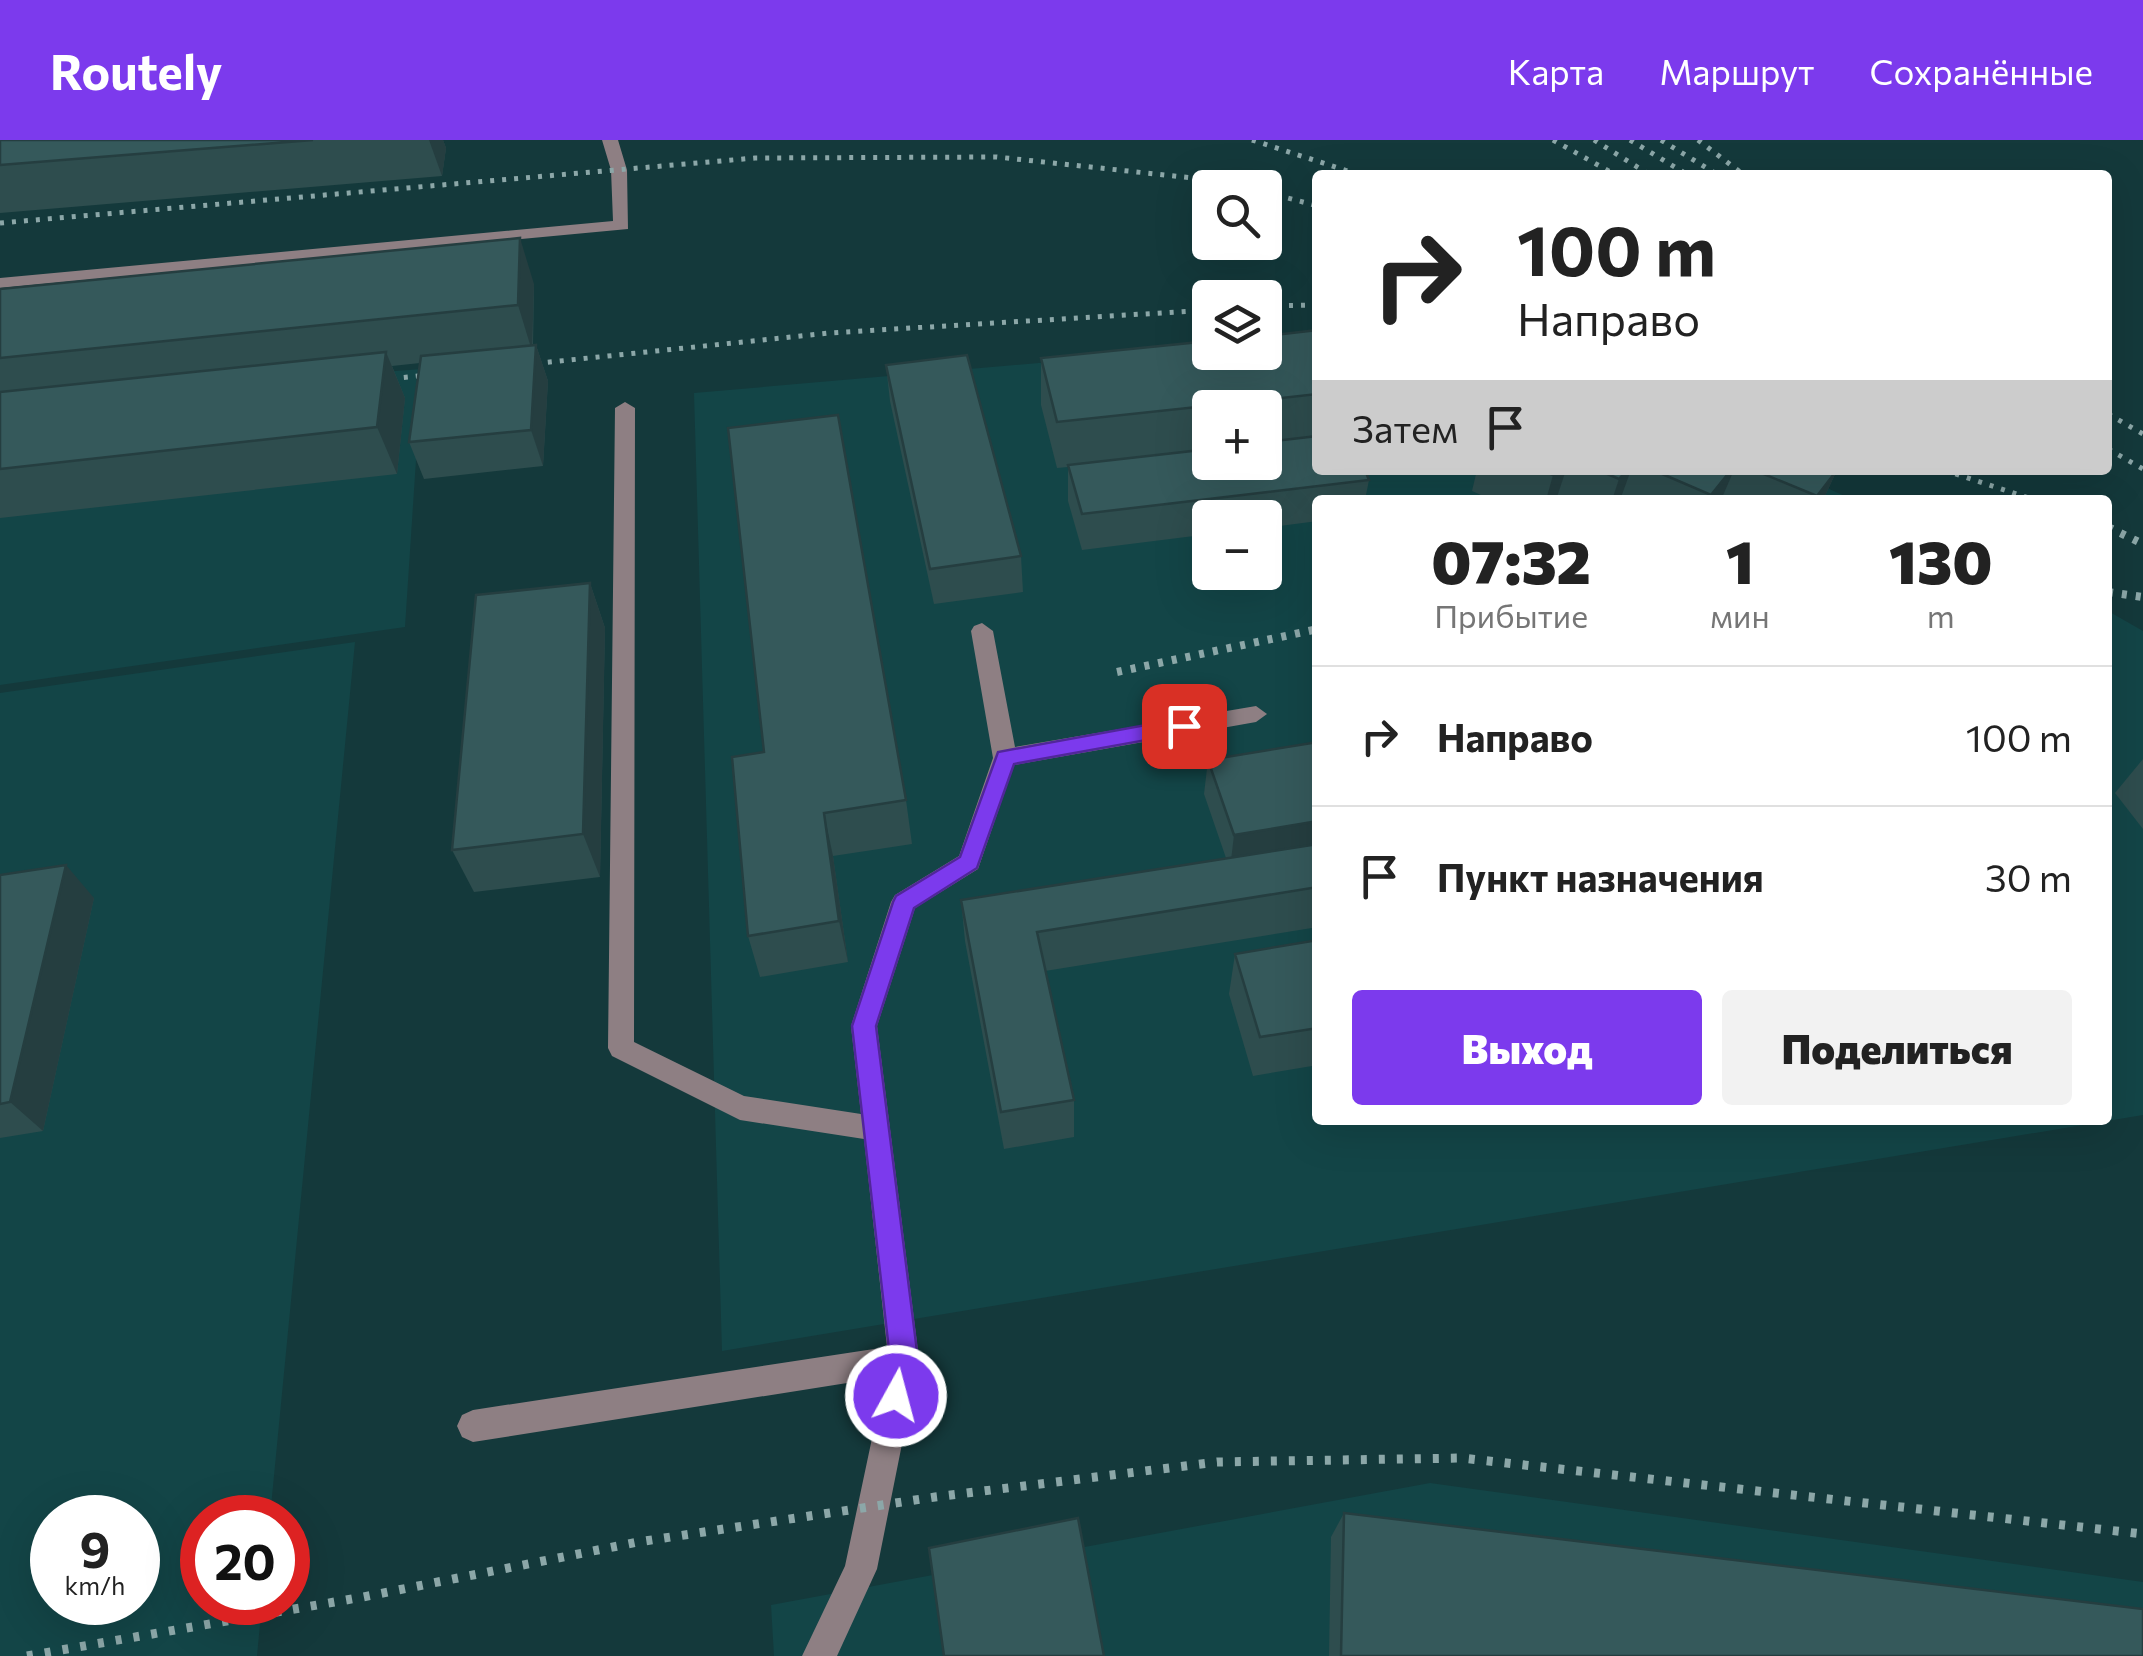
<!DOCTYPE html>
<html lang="ru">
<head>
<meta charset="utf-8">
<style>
  body { margin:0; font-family:Commissioner,sans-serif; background:#f2f2f2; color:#222; height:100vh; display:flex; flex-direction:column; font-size:38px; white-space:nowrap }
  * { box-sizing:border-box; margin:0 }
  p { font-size:32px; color:#767676 }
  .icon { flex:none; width:55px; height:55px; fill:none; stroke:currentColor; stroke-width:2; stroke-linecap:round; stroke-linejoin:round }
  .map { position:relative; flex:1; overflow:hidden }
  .side { position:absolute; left:1312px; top:355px; width:800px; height:630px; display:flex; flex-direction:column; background:#fff; border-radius:10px; box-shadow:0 10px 40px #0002 }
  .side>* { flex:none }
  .guide { position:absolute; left:1312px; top:30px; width:800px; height:305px; border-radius:10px; box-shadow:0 10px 40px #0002; background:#fff; color:#222; overflow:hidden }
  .controls { position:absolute; left:1192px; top:30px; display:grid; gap:20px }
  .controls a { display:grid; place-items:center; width:90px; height:90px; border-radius:10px; background:#fff; box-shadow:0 10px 40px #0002; font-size:50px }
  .speed { position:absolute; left:30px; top:1355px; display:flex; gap:20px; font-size:50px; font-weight:700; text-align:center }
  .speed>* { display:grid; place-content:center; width:130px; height:130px; border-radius:50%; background:#fff; box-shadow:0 10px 40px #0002; line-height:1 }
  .speed small { font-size:25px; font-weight:400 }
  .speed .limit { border:15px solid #d22; background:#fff; color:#111 }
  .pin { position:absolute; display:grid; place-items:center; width:85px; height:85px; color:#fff; margin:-42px; border-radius:20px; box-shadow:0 5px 15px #0006 }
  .me { position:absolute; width:110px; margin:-55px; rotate:7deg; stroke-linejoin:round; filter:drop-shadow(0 0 8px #0008) }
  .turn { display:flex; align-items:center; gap:35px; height:210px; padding:0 40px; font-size:45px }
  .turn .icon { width:130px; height:130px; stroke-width:2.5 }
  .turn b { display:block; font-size:70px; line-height:85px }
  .then { display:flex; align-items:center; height:95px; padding:0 40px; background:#0003; gap:20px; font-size:38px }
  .eta { display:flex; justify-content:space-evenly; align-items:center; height:170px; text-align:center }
  .eta b { font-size:60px; font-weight:800; line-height:70px }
  .cta { display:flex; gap:20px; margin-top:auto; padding:20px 40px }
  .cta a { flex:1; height:115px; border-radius:10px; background:#7c3aed; color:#fff; font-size:40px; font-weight:800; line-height:115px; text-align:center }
  .cta a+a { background:#f2f2f2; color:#222 }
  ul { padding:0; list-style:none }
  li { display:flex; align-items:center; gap:30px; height:140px; padding:0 40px; border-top:2px solid #e0e0e0 }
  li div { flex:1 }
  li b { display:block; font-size:38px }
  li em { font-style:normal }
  header { display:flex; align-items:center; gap:60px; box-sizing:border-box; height:140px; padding:0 50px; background:#7c3aed; color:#fff }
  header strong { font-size:48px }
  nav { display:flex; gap:55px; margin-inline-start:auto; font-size:35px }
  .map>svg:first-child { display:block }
</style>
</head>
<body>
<header>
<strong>Routely</strong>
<nav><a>Карта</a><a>Маршрут</a><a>Сохранённые</a></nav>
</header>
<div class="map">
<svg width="2143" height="1516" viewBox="0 0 2143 1516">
  <rect width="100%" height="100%" fill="#14393b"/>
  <g fill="#134547" fill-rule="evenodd">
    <path d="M1318 199V330H1786L1854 360H1318V980H2108V471L2143 491V975L722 1211 694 253 1210 208V212H1265ZM1210 268H1265V322H1210ZM1210 378H1265V432H1210Z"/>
    <polygon points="422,229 405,487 0,545 0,261"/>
    <path d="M355 502 270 1377 202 1378V1462L262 1463 257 1516H0V553ZM52 1378H138V1462H52Z"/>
    <polygon points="1430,1343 2143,1442 2143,1516 774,1516 771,1465"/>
  </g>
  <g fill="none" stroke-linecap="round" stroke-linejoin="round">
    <g fill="#8e7f83" fill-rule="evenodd">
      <polygon points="602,0 618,0 627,30 628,89 0,148 0,138 613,81 611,30"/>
      <polygon points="625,262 635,268 634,902 744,956 861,974 851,886 891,762 895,755 959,716 993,618 971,491 974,486 982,483 993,491 1015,607 1256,566 1267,574 1256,582 1014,625 978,729 915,768 877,886 919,1219 877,1429 837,1516 802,1516 845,1426 885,1237 473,1302 462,1297 457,1286 462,1275 473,1270 887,1207 864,999 740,980 612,916 608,908 615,268"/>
    </g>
    <g stroke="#8ca7a8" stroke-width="5" stroke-dasharray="4 8" stroke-linecap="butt">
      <polyline points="1252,0 1360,35"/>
      <polyline points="1553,0 1616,35"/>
      <polyline points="1594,0 1650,35"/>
      <polyline points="1630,0 1688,35"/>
      <polyline points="1661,0 1718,35"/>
      <polyline points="1698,0 1744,35"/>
      <polyline points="1265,52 1318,66"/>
      <polyline points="0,83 755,18 997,17 1221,41 1247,48"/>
      <polyline points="1265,166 1318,165"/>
      <polyline points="512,226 829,193 1210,170"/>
      <polyline points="368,241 448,233"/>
      <polyline points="2108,274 2143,294"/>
      <polyline points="2108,309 2143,329"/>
      <polyline points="1944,330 2035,360"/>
      <polyline points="2108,387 2112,389"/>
    </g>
    <g stroke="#8ca7a8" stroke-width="8" stroke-dasharray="5 9" stroke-linecap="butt">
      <polyline points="2108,387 2143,404"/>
      <polyline points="2108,452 2143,457"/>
      <polyline points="1117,532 1318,489"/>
    </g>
    <polyline stroke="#8ca7a8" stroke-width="9" stroke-dasharray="6 12" stroke-linecap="butt" points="27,1516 363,1457 638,1402 935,1357 1217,1322 1462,1318 2143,1394"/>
  </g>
  <g fill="#2e4d4e" fill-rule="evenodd">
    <polygon points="0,0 443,0 446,8 442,36 0,73"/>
    <polygon points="534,144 533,205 536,205 548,241 543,326 424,339 409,302 420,223 392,226 405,258 397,334 0,378 0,149"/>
    <path d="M1318 190V330L1369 340 1365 360H1318V381L1265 388V378H1210V394L1082 410 1068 361V327L1057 328 1041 265V218ZM1210 268H1265V322H1210Z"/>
    <polygon points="886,225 1021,416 1023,452 934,464 890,261"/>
    <polygon points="1477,330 1837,330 1823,360 1492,360 1472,351"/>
    <polygon points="590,443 605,488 600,737 474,752 452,710"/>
    <polygon points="1318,602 1318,787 1045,831 1074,960 1074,997 1004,1009 965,801 961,760 1226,718 1204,654 1208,620"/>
    <polygon points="732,617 906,660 912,704 833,716 848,822 760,837 748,796"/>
    <polygon points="2143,619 2143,689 2115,653"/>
    <polygon points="0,735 94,758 43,991 0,998"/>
    <polygon points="1318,800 1318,925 1253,936 1229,854 1235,814"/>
    <polygon points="1344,1373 2143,1516 1329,1516 1331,1397"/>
  </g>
  <g fill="#253e40">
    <polygon points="429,0 443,0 446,8 442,36"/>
    <polygon points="520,98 534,144 532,211 518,165"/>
    <polygon points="536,205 548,241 543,326 531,290"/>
    <polygon points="386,212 405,258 397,334 377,287"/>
    <polygon points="1558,330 1566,330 1556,360 1546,360 1553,335"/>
    <polygon points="1627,330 1631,330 1620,360 1612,360 1619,339"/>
    <polygon points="1731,330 1734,330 1721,360 1709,360 1711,355"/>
    <polygon points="1837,330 1823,360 1815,360 1817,356"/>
    <polygon points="590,443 605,488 600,737 583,694"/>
    <polygon points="824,673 833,716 848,822 839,781"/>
    <polygon points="1318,681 1318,713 1230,729 1234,695"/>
    <polygon points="66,725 94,758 43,991 10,962"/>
  </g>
  <g fill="#35595b" stroke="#253e40" stroke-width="2.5">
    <polygon points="0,0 313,0 0,25"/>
    <polygon points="520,98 518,165 0,218 0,149"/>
    <polygon points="1318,190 1318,254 1057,282 1041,218 1210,201 1210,212 1265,212 1265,196"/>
    <polygon points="536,205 531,290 409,302 421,216"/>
    <polygon points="386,212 377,287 0,329 0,252"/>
    <polygon points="967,215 1021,416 930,429 886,225"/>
    <polygon points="838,275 906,660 824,673 839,781 748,796 732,617 764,612 728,288"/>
    <polygon points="1318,296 1318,330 1365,330 1369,340 1082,374 1068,325 1210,309 1210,322 1265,322 1265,302"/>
    <polygon points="1541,330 1558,330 1553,335"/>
    <polygon points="1598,330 1627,330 1619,339"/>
    <polygon points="1653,330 1731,330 1711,355"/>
    <polygon points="1754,330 1837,330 1817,356"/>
    <polygon points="590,443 583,694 452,710 476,455"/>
    <polygon points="1318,602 1318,681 1234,695 1208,620"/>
    <polygon points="1318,704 1318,747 1037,792 1074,960 1001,972 961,760"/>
    <polygon points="66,725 10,962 0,964 0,735"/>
    <polygon points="1318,800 1318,888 1260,897 1235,814"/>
    <polygon points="1344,1373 2143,1469 2143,1516 1341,1516"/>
    <polygon points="1078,1378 1104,1516 944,1516 929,1408"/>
  </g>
  <polygon fill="#7c3aed" stroke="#51269a" stroke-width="2.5" points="1184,578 1194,586 1191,592 1014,624 977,728 914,768 876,886 918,1219 906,1266 896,1270 886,1266 882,1256 890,1219 852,886 893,762 896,756 960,717 998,612"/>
</svg>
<div class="controls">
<a><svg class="icon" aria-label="search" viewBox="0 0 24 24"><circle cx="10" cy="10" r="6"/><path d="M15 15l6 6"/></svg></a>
<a><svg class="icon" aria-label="layers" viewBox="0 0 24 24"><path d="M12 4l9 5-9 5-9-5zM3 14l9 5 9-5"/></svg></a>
<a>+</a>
<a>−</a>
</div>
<div class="speed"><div>9<small>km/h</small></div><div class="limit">20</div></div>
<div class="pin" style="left:1184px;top:586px;background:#d93025"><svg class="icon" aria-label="arrive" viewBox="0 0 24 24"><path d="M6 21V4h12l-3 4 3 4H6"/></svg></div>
<svg class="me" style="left:896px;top:1256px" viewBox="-20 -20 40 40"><circle r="17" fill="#7c3aed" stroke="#fff" stroke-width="3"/><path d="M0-11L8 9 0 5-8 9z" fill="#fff"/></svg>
<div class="guide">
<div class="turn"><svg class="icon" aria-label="right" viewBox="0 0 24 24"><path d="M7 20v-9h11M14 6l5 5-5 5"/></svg><div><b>100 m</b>Направо</div></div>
<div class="then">Затем<svg class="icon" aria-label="arrive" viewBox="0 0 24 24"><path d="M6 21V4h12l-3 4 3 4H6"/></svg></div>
</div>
<section class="side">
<div class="eta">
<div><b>07:32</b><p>Прибытие</p></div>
<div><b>1</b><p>мин</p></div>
<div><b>130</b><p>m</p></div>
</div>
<ul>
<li><svg class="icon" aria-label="right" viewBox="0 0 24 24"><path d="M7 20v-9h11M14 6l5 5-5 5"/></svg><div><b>Направо</b></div><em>100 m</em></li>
<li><svg class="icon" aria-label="arrive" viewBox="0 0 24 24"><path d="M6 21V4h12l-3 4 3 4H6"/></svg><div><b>Пункт назначения</b></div><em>30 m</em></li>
</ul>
<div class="cta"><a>Выход</a><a>Поделиться</a></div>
</section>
</div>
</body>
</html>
